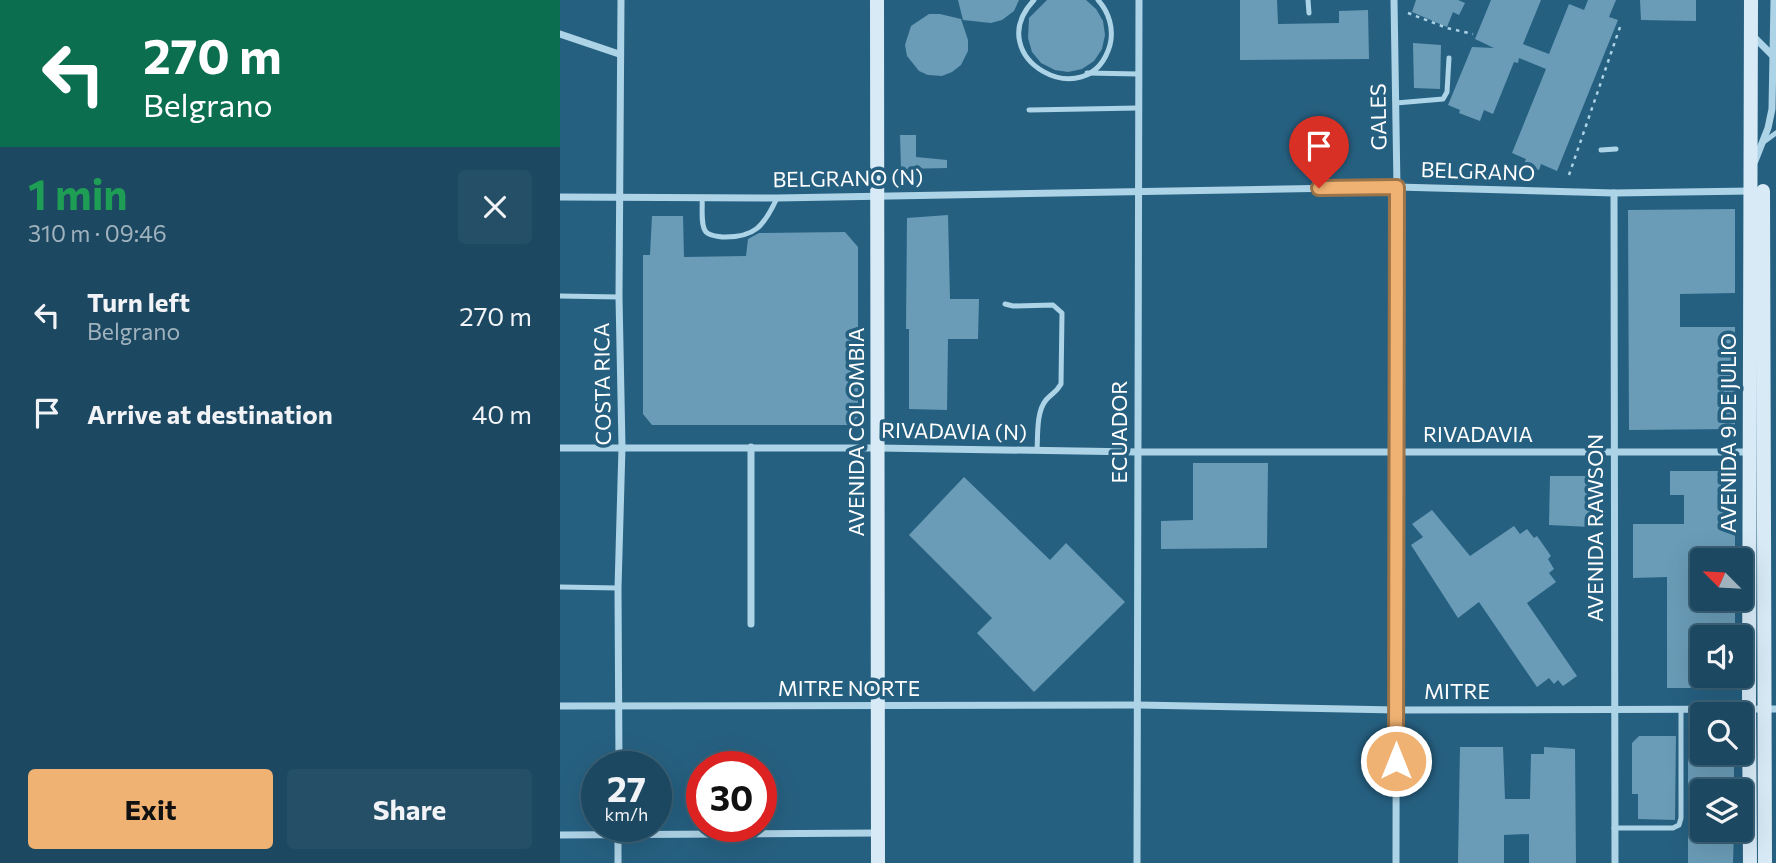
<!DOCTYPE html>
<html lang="en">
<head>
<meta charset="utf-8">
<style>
  body { margin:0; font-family:Commissioner,sans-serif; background:#254f67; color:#f1f3f6; height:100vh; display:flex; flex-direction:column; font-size:26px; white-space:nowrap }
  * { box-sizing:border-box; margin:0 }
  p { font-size:23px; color:#a0b2bd }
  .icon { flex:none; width:38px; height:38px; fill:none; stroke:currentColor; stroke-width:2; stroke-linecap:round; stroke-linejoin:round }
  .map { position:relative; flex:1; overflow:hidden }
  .sheet { display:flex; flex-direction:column; background:#1c4861; width:560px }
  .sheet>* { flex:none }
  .banner { background:#0b6e4f; color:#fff; overflow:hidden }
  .needle { width:46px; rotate:294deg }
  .buttons { position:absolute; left:1130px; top:548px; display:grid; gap:14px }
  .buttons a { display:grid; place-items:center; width:63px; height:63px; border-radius:7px; background:#1c4861; box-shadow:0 7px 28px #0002,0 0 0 2px #3a6076; font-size:35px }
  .speed { position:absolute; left:21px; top:751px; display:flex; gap:14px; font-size:35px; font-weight:700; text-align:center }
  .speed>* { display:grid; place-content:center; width:91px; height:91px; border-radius:50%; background:#1c4861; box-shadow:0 7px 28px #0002,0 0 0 2px #3a6076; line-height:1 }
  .speed small { font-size:18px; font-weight:400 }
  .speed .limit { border:10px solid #d22; background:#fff; color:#111 }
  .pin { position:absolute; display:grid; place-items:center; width:60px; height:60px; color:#fff; margin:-72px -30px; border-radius:50% 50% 50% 0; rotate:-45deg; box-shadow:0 0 7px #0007 }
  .pin .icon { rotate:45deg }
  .me { position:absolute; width:77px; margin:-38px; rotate:0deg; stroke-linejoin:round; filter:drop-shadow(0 0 5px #0008) }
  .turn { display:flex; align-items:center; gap:24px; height:147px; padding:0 28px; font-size:32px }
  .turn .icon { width:91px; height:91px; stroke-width:2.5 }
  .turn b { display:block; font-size:49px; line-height:60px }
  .round { display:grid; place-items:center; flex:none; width:74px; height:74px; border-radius:7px; background:#254f67 }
  .headline { display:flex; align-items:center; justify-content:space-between; height:119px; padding:0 28px }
  h1 { font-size:42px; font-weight:700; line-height:52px; color:#1e9e55 }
  .primary-button { display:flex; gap:14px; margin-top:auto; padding:14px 28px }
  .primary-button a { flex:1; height:80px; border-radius:7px; background:#f0b272; color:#111; font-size:28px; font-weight:700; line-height:80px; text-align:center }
  .primary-button a+a { background:#254f67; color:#f1f3f6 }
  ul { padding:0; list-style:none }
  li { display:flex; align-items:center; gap:21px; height:98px; padding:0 28px }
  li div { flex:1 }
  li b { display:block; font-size:26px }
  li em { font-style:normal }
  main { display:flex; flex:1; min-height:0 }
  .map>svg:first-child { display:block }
</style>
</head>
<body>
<main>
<section class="sheet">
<div class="banner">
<div class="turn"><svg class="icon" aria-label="left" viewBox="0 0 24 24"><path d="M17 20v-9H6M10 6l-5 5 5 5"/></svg><div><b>270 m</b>Belgrano</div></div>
</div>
<div class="headline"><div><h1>1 min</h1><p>310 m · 09:46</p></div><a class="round"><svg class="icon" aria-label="close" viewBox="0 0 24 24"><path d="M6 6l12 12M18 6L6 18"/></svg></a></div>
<ul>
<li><svg class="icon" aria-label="left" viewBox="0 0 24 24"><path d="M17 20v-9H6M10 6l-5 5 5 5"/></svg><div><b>Turn left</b><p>Belgrano</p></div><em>270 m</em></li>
<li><svg class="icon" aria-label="arrive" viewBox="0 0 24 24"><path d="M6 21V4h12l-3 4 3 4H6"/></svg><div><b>Arrive at destination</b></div><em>40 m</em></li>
</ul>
<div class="primary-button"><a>Exit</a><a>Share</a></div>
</section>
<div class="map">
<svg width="1216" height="863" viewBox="0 0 1216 863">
  <rect width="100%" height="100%" fill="#266081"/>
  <g fill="#6a9cb7">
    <polygon points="398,0 459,0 454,11 442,20 431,23 403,20"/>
    <polygon points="487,0 526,0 536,9 543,21 545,35 542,49 534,61 522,69 508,72 495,70 481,63 472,52 468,38 469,18"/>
    <polygon points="680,0 717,0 718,24 779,23 779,11 808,10 809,59 680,60"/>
    <polygon points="856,0 898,0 905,3 899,15 893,12 887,27 852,12"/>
    <polygon points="931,0 981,0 963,44 989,54 1009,4 1024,10 1028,0 1056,0 1049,17 1058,20 997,171 981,164 979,170 964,164 966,159 952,153 986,69 959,58 958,63 954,62 933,114 924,110 920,121 899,113 900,110 888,105 912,47 934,48 915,39"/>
    <polygon points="1080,0 1136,0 1136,21 1081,20"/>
    <polygon points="369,14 380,14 401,19 408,40 408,51 401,65 392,72 382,76 368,75 359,71 347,56 345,45 351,26"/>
    <polygon points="853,43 881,45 880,89 854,88"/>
    <polygon points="340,135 356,135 356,157 387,160 387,168 341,169"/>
    <polygon points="1175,209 1175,293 1120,294 1120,327 1175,327 1175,424 1170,429 1069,430 1068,210"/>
    <polygon points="388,215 390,299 419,299 418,339 388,339 387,410 349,409 349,329 346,329 347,218"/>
    <polygon points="92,216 123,216 124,257 186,256 188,239 199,233 285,232 298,247 298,417 289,425 92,425 83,414 83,255 90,255"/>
    <polygon points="633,463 708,463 707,548 601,549 601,521 633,520"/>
    <polygon points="1110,471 1164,471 1175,479 1175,560 1143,560 1143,598 1175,598 1175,628 1143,628 1143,676 1160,676 1160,688 1107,688 1107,577 1073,578 1073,524 1124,524 1124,495 1110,495"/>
    <polygon points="990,476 1031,476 1031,527 989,525"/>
    <polygon points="404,477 490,560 506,543 565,602 474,692 417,633 432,618 349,535"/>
    <polygon points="872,510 910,556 954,526 960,534 967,529 974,538 977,536 991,556 988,559 994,569 989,573 996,582 967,603 1017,676 1003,686 998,680 994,684 989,678 977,687 919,602 898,618 851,545 863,537 852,524"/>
    <polygon points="1128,734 1143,734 1143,752 1174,752 1174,791 1143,791 1143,830 1174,830 1173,863 1128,863"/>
    <polygon points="1079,736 1116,736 1115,820 1078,819 1078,794 1072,794 1072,743"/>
    <polygon points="900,747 943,747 945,799 970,799 971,754 984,754 984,747 1015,749 1016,863 969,863 969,834 944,835 944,863 898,863"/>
  </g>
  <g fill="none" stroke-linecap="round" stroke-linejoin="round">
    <g stroke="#add3e6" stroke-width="2.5" stroke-dasharray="3.5 5" stroke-linecap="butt">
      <polyline points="848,13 887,28 913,34"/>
      <polyline points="1009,175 1060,27"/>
    </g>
    <g stroke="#add3e6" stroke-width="5">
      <path d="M474 0C419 58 529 118 550 45 554 29 549 12 538 0"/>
      <polyline points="748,0 749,13"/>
      <polyline points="527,73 578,74"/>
      <polyline points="836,103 883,99 887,92 889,58"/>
      <polyline points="469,110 578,108"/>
      <polyline points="1205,141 1216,133"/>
      <polyline points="1041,150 1056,149"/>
      <path d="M142 198C143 207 140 225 146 232 150 236 156 236 162 237 195 238 204 226 217 198"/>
      <polyline points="0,296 59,297"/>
      <path d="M445 304 453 306 493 305 502 313 501 384C496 393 492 393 486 400 476 412 478 436 477 450"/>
      <polyline points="0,587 58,588"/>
      <polyline points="1054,828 1113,828 1119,825 1121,818 1121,710"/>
    </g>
    <g stroke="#add3e6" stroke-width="7">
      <polyline points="834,0 837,187 836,863"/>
      <polyline points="0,34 59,54"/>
      <polyline points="1192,35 1213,56"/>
      <polyline points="1195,161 1208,128 1212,109 1214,0"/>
      <polyline points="1054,193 1055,863"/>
      <polyline points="0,197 217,198 837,187 1054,193 1191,191"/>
      <polyline points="191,447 191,624"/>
      <polyline points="0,448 318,448 578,452 1191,452"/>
      <polyline points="0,706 578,705 836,710 1216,709"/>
      <polyline points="59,766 58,588 62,447 59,297 61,0"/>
      <polyline points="0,835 318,833"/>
      <polyline points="58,863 58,826"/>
      <polyline points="577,863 579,0"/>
    </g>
    <g stroke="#d7eaf6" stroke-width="14">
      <polyline points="317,0 318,863"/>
      <polyline points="1203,191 1205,863"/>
      <polyline points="1190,863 1189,709 1191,0"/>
    </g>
  </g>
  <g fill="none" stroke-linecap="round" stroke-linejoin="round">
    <g stroke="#9c744a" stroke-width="18">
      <polyline id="route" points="759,188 837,187 836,761"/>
    </g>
    <use href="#route" stroke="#f0b272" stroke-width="12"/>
  </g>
  <g text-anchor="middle" stroke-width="7" stroke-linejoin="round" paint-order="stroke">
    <g font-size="21" fill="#fff" stroke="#266081">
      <text transform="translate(819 117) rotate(-91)" y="7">GALES</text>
      <text transform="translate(918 172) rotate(2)" y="7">BELGRANO</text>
      <text transform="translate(288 179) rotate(-1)" y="7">BELGRANO (N)</text>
      <text transform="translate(43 384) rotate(-91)" y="7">COSTA RICA</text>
      <text transform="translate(297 432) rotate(-90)" y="7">AVENIDA COLOMBIA</text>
      <text transform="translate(394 432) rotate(1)" y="7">RIVADAVIA (N)</text>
      <text transform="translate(560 432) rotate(-90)" y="7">ECUADOR</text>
      <text transform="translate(1169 433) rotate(-90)" y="7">AVENIDA 9 DE JULIO</text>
      <text x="918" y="442">RIVADAVIA</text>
      <text transform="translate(1036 528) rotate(-90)" y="7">AVENIDA RAWSON</text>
      <text x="289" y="696">MITRE NORTE</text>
      <text x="897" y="699">MITRE</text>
    </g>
  </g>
</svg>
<div class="buttons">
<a><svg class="needle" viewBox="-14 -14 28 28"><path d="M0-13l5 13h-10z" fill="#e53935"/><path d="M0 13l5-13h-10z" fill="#a0b2bd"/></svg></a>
<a><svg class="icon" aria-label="sound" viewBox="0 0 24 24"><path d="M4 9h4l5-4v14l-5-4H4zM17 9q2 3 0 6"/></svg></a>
<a><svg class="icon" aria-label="search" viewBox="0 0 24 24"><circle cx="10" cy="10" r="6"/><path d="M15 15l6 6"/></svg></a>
<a><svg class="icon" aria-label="layers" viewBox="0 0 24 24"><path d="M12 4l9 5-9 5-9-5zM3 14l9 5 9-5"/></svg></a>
</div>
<div class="speed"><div>27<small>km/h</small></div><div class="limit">30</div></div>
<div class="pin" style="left:759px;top:188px;background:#d93025"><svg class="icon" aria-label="arrive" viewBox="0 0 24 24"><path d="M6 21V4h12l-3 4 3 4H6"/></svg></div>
<svg class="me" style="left:836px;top:761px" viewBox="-20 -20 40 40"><circle r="17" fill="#f0b272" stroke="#fff" stroke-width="3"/><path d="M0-11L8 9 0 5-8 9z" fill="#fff"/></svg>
</div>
</main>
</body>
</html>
